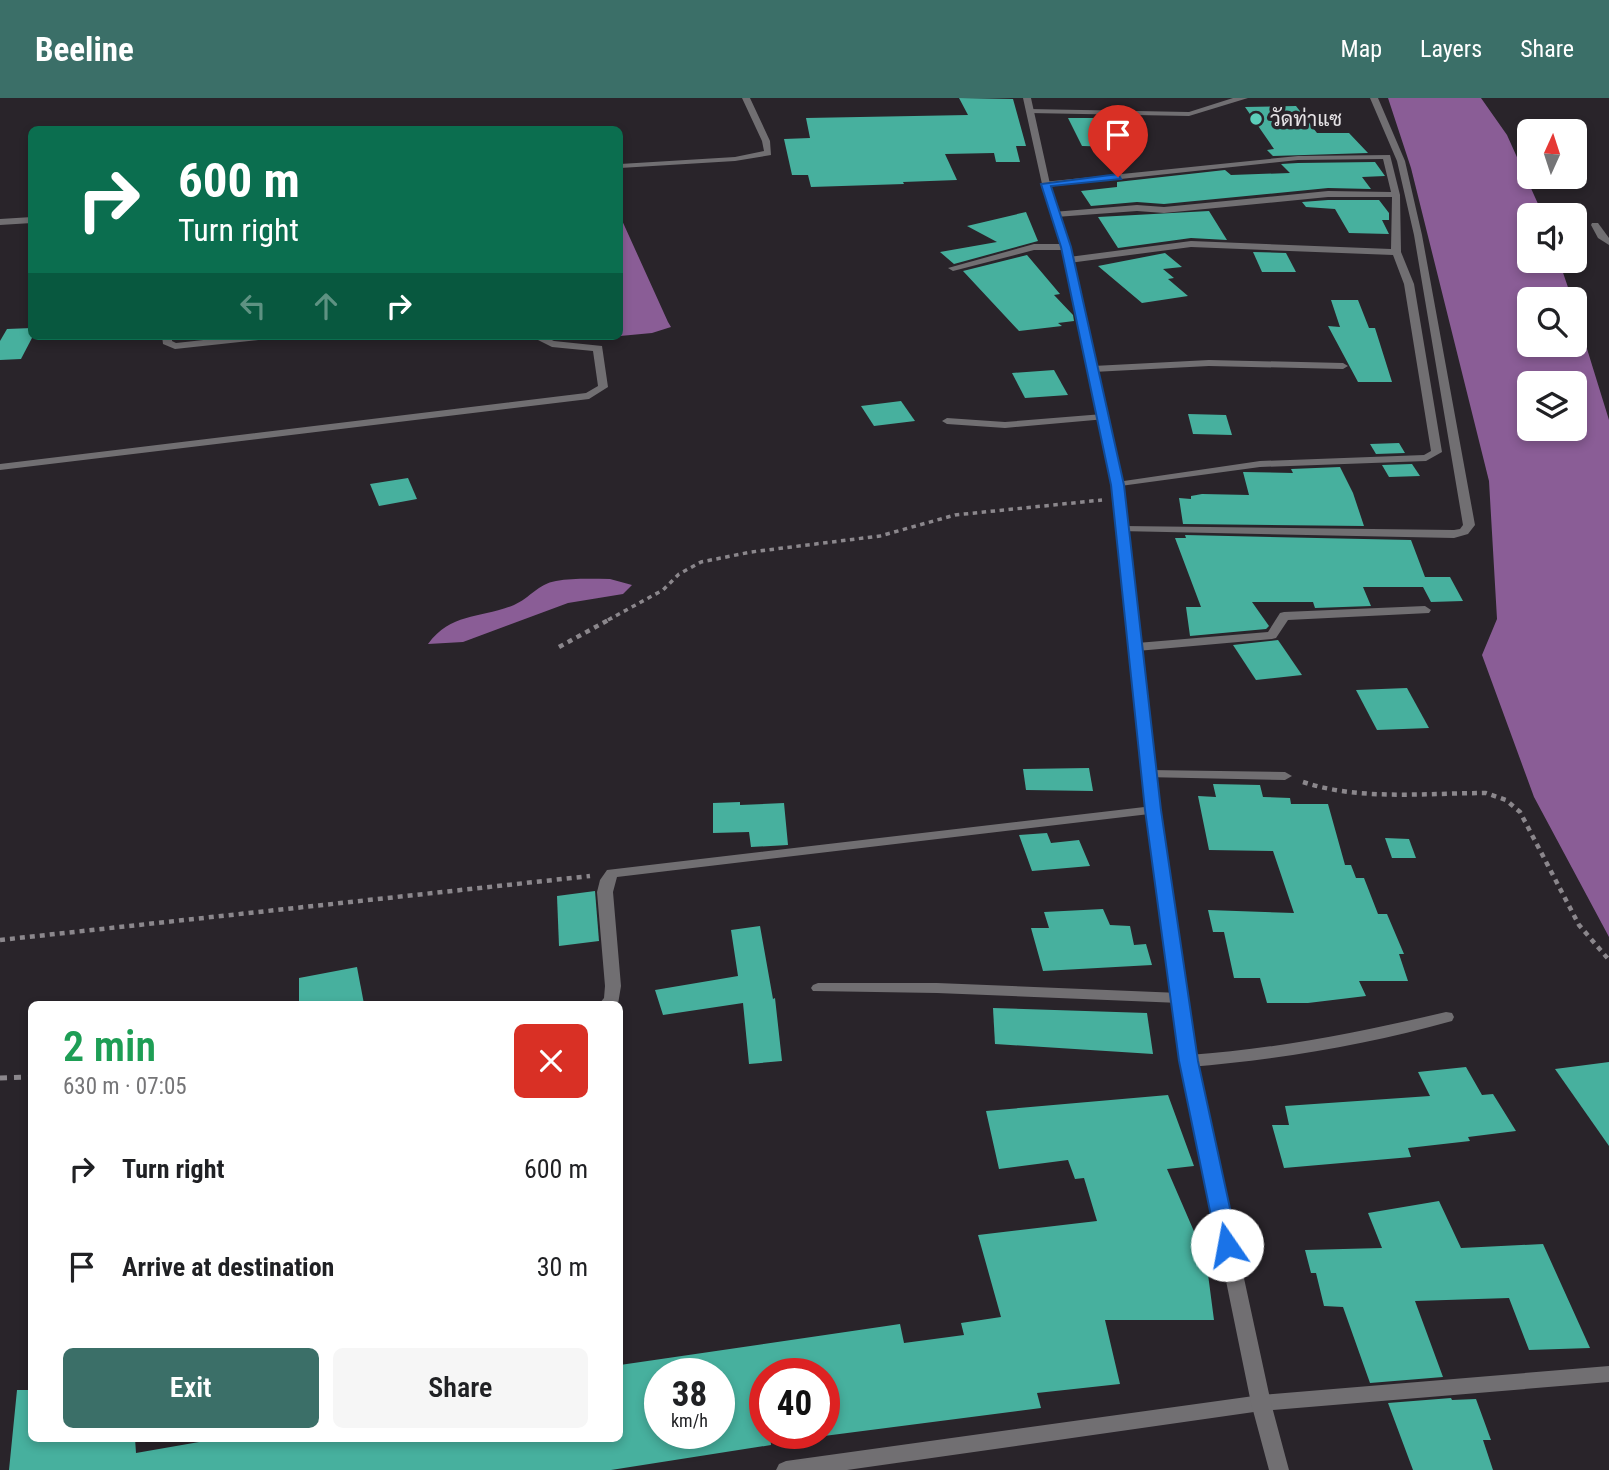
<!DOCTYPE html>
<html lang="en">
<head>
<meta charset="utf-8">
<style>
  body { margin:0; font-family:"Roboto Condensed",Sarabun,sans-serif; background:#f6f6f6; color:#202124; height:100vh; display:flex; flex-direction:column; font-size:26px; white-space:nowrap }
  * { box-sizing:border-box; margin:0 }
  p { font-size:23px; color:#757577 }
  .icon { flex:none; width:38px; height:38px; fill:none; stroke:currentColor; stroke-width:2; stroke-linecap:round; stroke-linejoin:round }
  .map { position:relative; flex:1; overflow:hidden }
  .drawer { position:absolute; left:28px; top:903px; width:595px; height:441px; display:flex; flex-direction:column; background:#fff; border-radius:10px; box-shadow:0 4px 10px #0003 }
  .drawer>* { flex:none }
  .guide { position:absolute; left:28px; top:28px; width:595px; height:214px; border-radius:10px; box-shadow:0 4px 10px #0003; background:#0b6e4f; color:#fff; overflow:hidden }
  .needle { width:46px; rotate:3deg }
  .fabs { position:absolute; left:1517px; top:21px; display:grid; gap:14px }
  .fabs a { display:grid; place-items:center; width:70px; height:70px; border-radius:10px; background:#fff; box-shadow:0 4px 10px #0003; font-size:35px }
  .speed { position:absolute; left:644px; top:1260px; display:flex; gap:14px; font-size:35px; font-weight:700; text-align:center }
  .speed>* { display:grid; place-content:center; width:91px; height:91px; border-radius:50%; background:#fff; box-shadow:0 4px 10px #0003; line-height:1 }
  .speed small { font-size:18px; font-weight:400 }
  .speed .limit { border:10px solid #d22; background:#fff; color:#111 }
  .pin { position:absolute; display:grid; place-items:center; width:60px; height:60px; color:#fff; margin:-72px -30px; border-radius:50% 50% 50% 0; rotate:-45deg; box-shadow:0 0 7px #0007 }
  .pin .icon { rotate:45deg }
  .me { position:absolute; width:77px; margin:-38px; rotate:348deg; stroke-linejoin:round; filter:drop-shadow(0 0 5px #0008) }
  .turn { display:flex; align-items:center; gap:24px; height:147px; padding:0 35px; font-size:32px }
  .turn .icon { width:91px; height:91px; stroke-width:2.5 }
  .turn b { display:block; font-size:49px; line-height:60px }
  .lanes { display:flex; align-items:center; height:66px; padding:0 35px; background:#0003; justify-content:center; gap:35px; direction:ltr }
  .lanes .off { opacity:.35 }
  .round { display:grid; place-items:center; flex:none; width:74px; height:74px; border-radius:10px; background:#f6f6f6 }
  .headline { display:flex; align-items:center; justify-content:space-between; height:119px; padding:0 35px }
  h1 { font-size:42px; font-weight:600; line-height:52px; color:#1e9e55 }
  .primary-button { display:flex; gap:14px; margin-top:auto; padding:14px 35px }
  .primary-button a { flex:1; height:80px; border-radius:10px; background:#3b6f68; color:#fff; font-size:28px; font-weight:600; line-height:80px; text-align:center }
  .primary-button a+a { background:#f6f6f6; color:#202124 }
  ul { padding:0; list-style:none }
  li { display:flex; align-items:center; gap:21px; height:98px; padding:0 35px }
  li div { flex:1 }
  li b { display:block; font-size:26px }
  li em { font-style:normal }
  header { display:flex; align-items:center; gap:42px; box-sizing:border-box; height:98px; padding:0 35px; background:#3b6f68; color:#fff }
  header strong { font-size:33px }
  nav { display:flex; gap:38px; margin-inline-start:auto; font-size:24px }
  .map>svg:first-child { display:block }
</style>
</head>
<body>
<header>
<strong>Beeline</strong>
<nav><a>Map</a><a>Layers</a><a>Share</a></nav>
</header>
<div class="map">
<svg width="1609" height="1372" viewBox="0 0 1609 1372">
  <rect width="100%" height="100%" fill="#29242a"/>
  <g fill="#8a5d96" fill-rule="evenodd">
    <path d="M1388 0H1481L1507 37 1543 117H1530V163H1559L1572 201H1530V247H1575V212L1609 322V839L1534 699 1482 557 1497 521 1489 383 1411 70ZM1530 285H1575V331H1530Z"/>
    <polygon points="620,118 668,224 671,229 652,235 620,238"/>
    <path d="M610 481 632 487 623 496 568 505 463 544 428 546C452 514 480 521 514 507 530 500 538 486 556 483 573 480 592 481 610 481Z"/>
  </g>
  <g fill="#47b09e" fill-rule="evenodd">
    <polygon points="959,0 1013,1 1026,48 1016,48 1020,64 996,64 994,55 945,56 957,82 903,84 904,86 811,89 808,77 792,77 784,41 810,40 806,20 968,17"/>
    <polygon points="1296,8 1317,35 1349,35 1368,55 1273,58 1267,52 1274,51 1245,9"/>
    <polygon points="1068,20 1114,20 1121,49 1082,48"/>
    <polygon points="1375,64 1385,78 1362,79 1371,91 1328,90 1164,106 1137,104 1091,108 1081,93 1117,89 1117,84 1225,72 1231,77 1290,75 1281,66 1298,65"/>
    <polygon points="1328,102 1379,102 1389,115 1389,122 1382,122 1389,136 1349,135 1335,111 1306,109 1302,104"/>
    <polygon points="1209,113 1227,142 1191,140 1118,150 1098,119"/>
    <polygon points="1026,114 1038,143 954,166 940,154 997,144 967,128"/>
    <polygon points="1253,154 1286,155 1296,174 1262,174"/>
    <polygon points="1165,155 1182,169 1163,171 1174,180 1168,181 1188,198 1142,205 1098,168"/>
    <polygon points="1027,157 1060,196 1054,197 1073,217 1074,223 1058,225 1062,228 1019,233 963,173"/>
    <polygon points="1331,202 1358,202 1369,230 1375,230 1392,284 1358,284 1328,228 1340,229"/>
    <polygon points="32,230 33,238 21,261 0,262 0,243 7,231"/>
    <polygon points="1054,272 1068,297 1025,300 1012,275"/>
    <polygon points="901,303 915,323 874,328 861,308"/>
    <polygon points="1188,316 1226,317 1232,337 1193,336"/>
    <polygon points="1399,345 1405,355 1376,356 1370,346"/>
    <polygon points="1412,366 1420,378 1389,379 1382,367"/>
    <polygon points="1340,369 1353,395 1364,428 1183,426 1179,400 1191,401 1191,398 1202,396 1249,397 1243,374 1293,375 1291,371"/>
    <polygon points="408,380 417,401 379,408 370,386"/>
    <polygon points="1185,437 1411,442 1425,479 1450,479 1463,503 1431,504 1423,489 1363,489 1371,508 1315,510 1313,504 1252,504 1269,528 1266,531 1190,538 1186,509 1201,509 1175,440 1186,440"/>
    <polygon points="1278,542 1302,577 1256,582 1233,547"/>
    <polygon points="1407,590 1429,630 1377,632 1356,592"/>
    <polygon points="1089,670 1093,693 1026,692 1023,671"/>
    <polygon points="1213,686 1260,687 1263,699 1290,700 1291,706 1328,706 1345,767 1351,767 1356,780 1364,780 1378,816 1387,816 1404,856 1399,856 1408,883 1359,883 1366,898 1308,905 1267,905 1260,880 1234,880 1224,834 1213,834 1208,812 1294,815 1273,753 1209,752 1198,698 1216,699"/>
    <polygon points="740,704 740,707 784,705 788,747 751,749 749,734 713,735 713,705"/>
    <polygon points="1047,735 1051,745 1079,742 1090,768 1032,773 1019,737"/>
    <polygon points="1385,740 1409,741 1416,760 1392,760"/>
    <polygon points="595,793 599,843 559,848 557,798"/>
    <polygon points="1103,811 1110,827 1130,828 1134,847 1146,846 1152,867 1043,873 1031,830 1049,830 1044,814"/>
    <polygon points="760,828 773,901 775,900 782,963 749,966 743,905 663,917 655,892 738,878 731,832"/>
    <polygon points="357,869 364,906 299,906 299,880"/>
    <polygon points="993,910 1147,915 1153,956 995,946"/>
    <polygon points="1609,964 1609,1048 1555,971"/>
    <polygon points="1466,969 1482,997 1493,996 1516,1033 1468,1039 1470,1043 1408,1050 1411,1059 1284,1070 1272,1027 1289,1027 1285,1008 1430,998 1418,974"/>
    <path d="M1168 997 1194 1068 1167 1071 1206 1161 1214 1222H1105L1120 1286 1037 1295 1041 1310 824 1338V1276H765V1335H770L771 1347 611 1372H9L17 1292H32V1340H135L136 1355 222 1340H620V1267L900 1226 904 1245 964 1237 961 1225 1001 1219 978 1137 1097 1123 1084 1080 1075 1081 1068 1062 999 1071 986 1013ZM660 1276H719V1335H660Z"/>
    <polygon points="1439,1103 1461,1150 1543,1146 1590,1250 1529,1252 1509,1200 1415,1203 1443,1279 1370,1285 1343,1209 1324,1208 1316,1175 1311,1175 1305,1152 1382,1150 1368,1115"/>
    <polygon points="1451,1300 1452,1302 1476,1301 1491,1342 1483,1342 1493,1372 1413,1372 1388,1305"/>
  </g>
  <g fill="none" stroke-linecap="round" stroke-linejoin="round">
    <polyline stroke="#8b878c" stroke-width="3.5" stroke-dasharray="4.5 4.5" stroke-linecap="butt" points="608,522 663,492 679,476 701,464 751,454 880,438 955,417 1102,402"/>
    <g stroke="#8b878c" stroke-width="4.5" stroke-dasharray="5 5" stroke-linecap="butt">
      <polyline points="559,549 612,520"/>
      <path d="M1303 684C1360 703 1427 695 1486 695L1506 702 1520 714 1579 827 1609 862"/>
      <polyline points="0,842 590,778"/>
    </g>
    <polyline stroke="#8b878c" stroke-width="5" stroke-dasharray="7 7" stroke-linecap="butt" points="0,980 32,979"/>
    <g fill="#716f72" fill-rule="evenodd">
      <polygon points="1233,0 1248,0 1189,18 1029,15 1026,13 1029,11 1189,14"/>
      <polygon points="1103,316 1106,317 1106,321 1005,330 947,326 942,323 947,320 1005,324"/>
      <polygon points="818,885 937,885 1180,895 1185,897 1187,900 1185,903 1180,905 937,895 813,893 811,890 813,887"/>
    </g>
    <g fill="#716f72" fill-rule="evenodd">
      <polygon points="742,0 750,0 770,43 771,57 735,63 620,70 620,66 735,59 764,53 762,43"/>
      <polygon points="1370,0 1378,0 1405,63 1422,137 1475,427 1468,436 1454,440 1119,433 1119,429 1123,428 1454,432 1460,431 1463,427 1414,137 1397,63"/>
      <polygon points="1390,57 1400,97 1401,154 1414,186 1442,354 1426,363 1260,369 1113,389 1113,385 1117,384 1260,363 1424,357 1431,353 1404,186 1393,157 1191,149 1069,165 1064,162 1069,159 1191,143 1391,151 1392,99 1328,99 1164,115 1137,113 1056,119 1052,116 1053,114 1137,107 1164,109 1328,93 1391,94 1383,61 1298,62 1046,89 1042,86 1043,84 1298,58"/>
      <polygon points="32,119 32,125 0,127 0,121"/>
      <polygon points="1592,125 1598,125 1609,140 1609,147 1598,140 1591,127"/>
      <polygon points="1034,146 1066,146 1071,149 1066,152 1034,152 953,173 948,170"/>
      <polygon points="162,238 172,238 172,243 176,245 240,238 272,238 267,241 175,251 163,246"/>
      <polygon points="530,238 543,238 554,243 602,248 608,289 589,301 0,372 0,366 586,295 598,288 593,253 552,249"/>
      <polygon points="1209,262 1343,265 1348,268 1343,271 1209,268 1093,274 1088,271 1093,268"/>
      <polygon points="1425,508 1431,512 1429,515 1288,522 1276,540 1272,541 1137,553 1131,549 1137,545 1268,534 1280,515 1284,514"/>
      <polygon points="1149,672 1285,674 1292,678 1285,682 1144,679 1142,676"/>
      <polygon points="1153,708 1158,709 1160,712 1158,715 617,779 613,794 621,888 618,906 599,906 604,900 605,888 597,794 600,782 607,772"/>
      <path d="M1446 914 1452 915 1454 919 1452 923C1366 947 1277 962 1189 969L1183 967 1181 963 1183 959 1189 957C1276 951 1361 934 1446 914Z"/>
      <polygon points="1609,1268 1609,1284 1261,1313 847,1372 776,1372 779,1366 786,1363 1261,1297"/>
    </g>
    <polygon fill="#716f72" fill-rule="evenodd" points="1023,0 1031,0 1050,86 1071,149 1123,387 1160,712 1197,963 1271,1305 1289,1372 1269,1372 1251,1305 1181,963 1146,712 1111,387 1061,149 1042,86"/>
  </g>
  <polygon fill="#1a73e8" stroke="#114b97" stroke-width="2" points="1118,76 1121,81 1051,88 1071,149 1124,387 1161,712 1198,963 1238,1147 1235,1153 1220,1153 1217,1147 1179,963 1145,712 1111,387 1061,149 1041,86"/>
  <circle fill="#5cceba" stroke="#29242a" stroke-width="2.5" cx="1256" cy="21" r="7"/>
  <g text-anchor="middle" stroke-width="7" stroke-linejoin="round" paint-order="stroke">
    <g font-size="21" fill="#e5e2e5" stroke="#29242a" text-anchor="start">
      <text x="1270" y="28">วัดท่าแซ</text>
    </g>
  </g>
</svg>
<div class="fabs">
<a><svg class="needle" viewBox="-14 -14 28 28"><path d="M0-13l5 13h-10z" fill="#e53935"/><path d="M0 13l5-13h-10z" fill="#757577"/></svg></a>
<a><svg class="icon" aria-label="sound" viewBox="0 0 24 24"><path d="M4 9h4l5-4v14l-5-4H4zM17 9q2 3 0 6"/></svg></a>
<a><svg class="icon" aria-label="search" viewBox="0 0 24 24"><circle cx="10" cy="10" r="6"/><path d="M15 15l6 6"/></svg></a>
<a><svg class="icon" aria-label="layers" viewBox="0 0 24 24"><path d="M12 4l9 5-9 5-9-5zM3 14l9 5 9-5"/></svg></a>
</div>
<div class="speed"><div>38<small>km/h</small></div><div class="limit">40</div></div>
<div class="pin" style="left:1118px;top:79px;background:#d93025"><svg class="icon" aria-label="arrive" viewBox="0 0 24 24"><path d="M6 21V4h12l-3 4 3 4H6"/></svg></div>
<svg class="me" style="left:1227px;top:1147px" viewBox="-20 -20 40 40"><circle r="19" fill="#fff"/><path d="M0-13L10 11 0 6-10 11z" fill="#1a73e8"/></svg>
<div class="guide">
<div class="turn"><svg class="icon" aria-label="right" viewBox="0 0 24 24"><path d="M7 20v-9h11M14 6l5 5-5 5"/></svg><div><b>600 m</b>Turn right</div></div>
<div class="lanes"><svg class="icon off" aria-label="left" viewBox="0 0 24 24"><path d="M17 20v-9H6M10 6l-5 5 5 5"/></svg><svg class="icon off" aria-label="ahead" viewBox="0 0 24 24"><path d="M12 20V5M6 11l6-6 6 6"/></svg><svg class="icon" aria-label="right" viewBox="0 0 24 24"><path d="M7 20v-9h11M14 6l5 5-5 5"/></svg></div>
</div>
<section class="drawer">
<div class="headline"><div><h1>2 min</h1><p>630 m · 07:05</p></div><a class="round" style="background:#d93025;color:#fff"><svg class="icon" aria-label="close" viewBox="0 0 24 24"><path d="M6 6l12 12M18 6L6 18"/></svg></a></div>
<ul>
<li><svg class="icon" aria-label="right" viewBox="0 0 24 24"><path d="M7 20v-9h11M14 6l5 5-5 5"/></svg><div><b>Turn right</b></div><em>600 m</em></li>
<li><svg class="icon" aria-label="arrive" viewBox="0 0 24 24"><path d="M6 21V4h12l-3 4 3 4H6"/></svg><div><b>Arrive at destination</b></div><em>30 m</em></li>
</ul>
<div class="primary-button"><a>Exit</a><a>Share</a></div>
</section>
</div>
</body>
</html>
